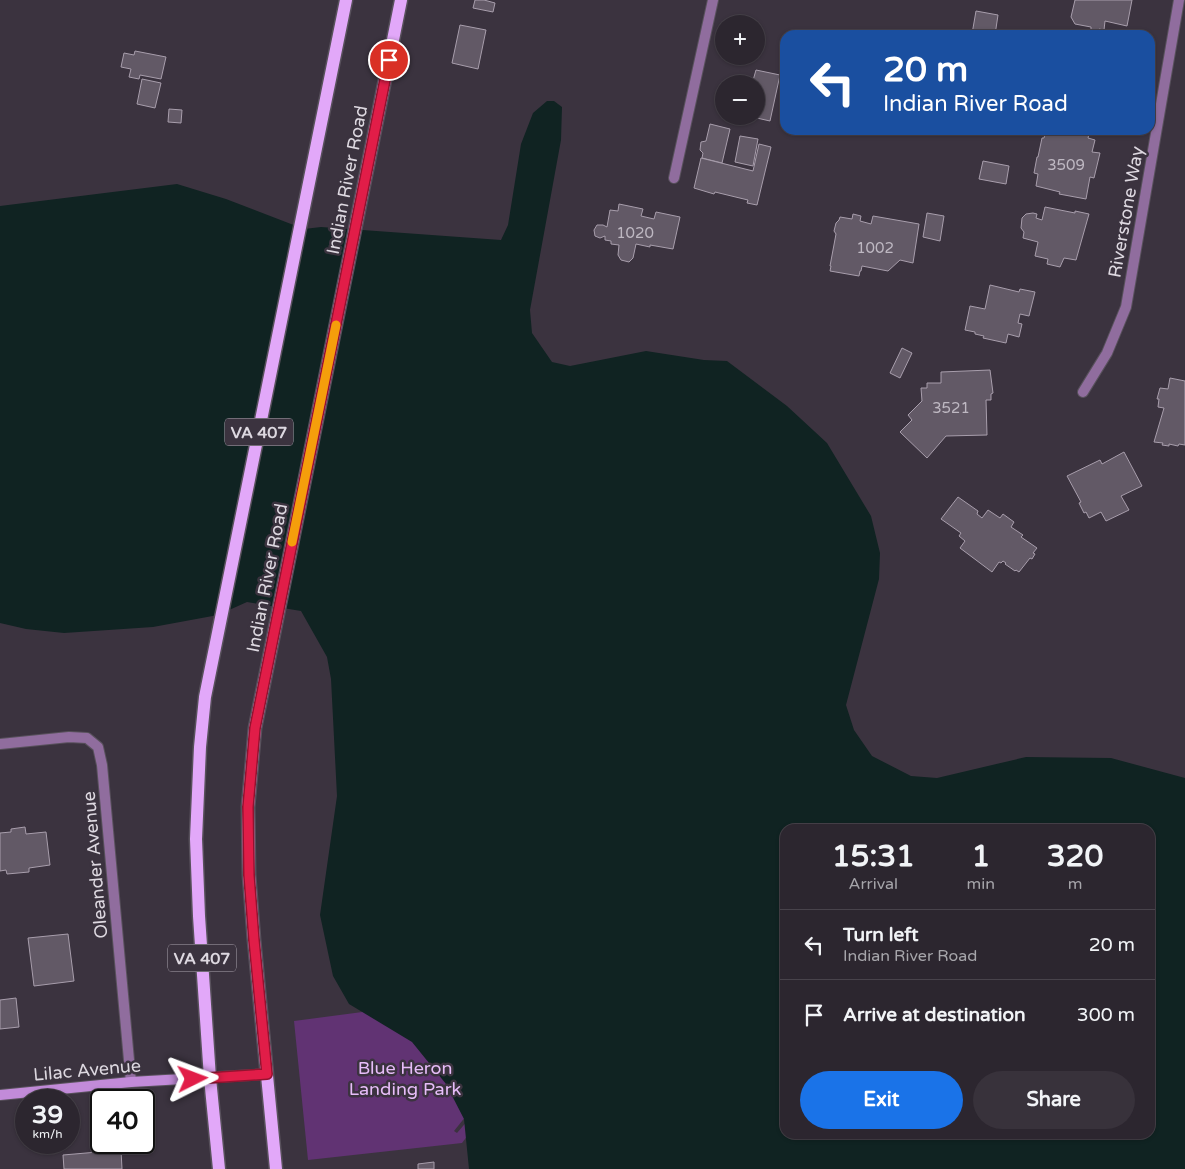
<!DOCTYPE html>
<html lang="en">
<head>
<meta charset="utf-8">
<style>
  body { margin:0; font-family:"Varela Round",sans-serif; background:#38323b; color:#f1f3f6; height:100vh; display:flex; flex-direction:column; font-size:19px; white-space:nowrap }
  * { box-sizing:border-box; margin:0 }
  p { font-size:16px; color:#a6a5aa }
  .icon { flex:none; width:28px; height:28px; fill:none; stroke:currentColor; stroke-width:2; stroke-linecap:round; stroke-linejoin:round }
  .map { position:relative; flex:1; overflow:hidden }
  .panel { position:absolute; left:780px; top:824px; width:375px; height:315px; display:flex; flex-direction:column; background:#2c262f; border-radius:15px; box-shadow:0 1px 4px #0004,0 0 0 1px #48434b }
  .panel>* { flex:none }
  .hud { position:absolute; left:780px; top:30px; width:375px; height:105px; border-radius:15px; box-shadow:0 1px 4px #0004,0 0 0 1px #48434b; background:#1a4fa0; color:#fff; overflow:hidden }
  .controls { position:absolute; left:715px; top:15px; display:grid; gap:10px }
  .controls a { display:grid; place-items:center; width:50px; height:50px; border-radius:50%; background:#2c262f; box-shadow:0 1px 4px #0004,0 0 0 1px #48434b; font-size:25px }
  .speed { position:absolute; left:15px; top:1089px; display:flex; gap:10px; font-size:25px; font-weight:700; text-align:center }
  .speed>* { display:grid; place-content:center; width:65px; height:65px; border-radius:50%; background:#2c262f; box-shadow:0 1px 4px #0004,0 0 0 1px #48434b; line-height:1 }
  .speed small { font-size:12px; font-weight:400 }
  .speed .limit { border:2px solid #111; border-radius:8px; background:#fff; color:#111 }
  .pin { position:absolute; display:grid; place-items:center; width:42px; height:42px; color:#fff; margin:-21px; border:2px solid #fff; border-radius:50%; box-shadow:0 1px 5px #0007 }
  .me { position:absolute; width:55px; margin:-28px; rotate:87deg; stroke-linejoin:round; filter:drop-shadow(0 0 4px #0008) }
  .turn { display:flex; align-items:center; gap:18px; height:105px; padding:0 20px; font-size:22px }
  .turn .icon { width:65px; height:65px; stroke-width:2.5 }
  .turn b { display:block; font-size:35px; line-height:42px }
  .eta { display:flex; justify-content:space-evenly; align-items:center; height:85px; text-align:center }
  .eta b { font-size:30px; font-weight:800; line-height:35px }
  .primary-button { display:flex; gap:10px; margin-top:auto; padding:10px 20px }
  .primary-button a { flex:1; height:58px; border-radius:30px; background:#1a73e8; color:#fff; font-size:20px; font-weight:800; line-height:58px; text-align:center }
  .primary-button a+a { background:#38323b; color:#f1f3f6 }
  ul { padding:0; list-style:none }
  li { display:flex; align-items:center; gap:15px; height:70px; padding:0 20px; border-top:1px solid #48434b }
  li div { flex:1 }
  li b { display:block; font-size:19px }
  li em { font-style:normal }
  .map>svg:first-child { display:block }
</style>
</head>
<body>
<div class="map">
<svg width="1185" height="1169" viewBox="0 0 1185 1169">
  <rect width="100%" height="100%" fill="#3b333f"/>
  <polygon fill="#613373" points="370,1011 490,1086 454,1131 457,1133 517,1063 489,1107 462,1143 308,1160 294,1021"/>
  <path fill="#102322" fill-rule="evenodd" d="M547 101H554L562 107 561 140 530 310 532 333 552 362 570 366 646 351 704 360 727 361 787 406 827 443 871 516 880 553 879 579 846 705 854 730 872 756 911 776 937 778 1026 757 1111 758 1185 778V1169H469L464 1119 446 1084 412 1042 349 1004 333 976 320 915 337 796 331 679 327 657 301 611 247 602 218 615 153 627 64 633 26 629 0 623V206L177 184 226 199 304 229 321 227 501 240 508 225 521 144 533 113ZM785 829H1150V1134H785Z"/>
  <g fill="#625966" stroke="#a89eac">
    <polygon points="475,0 484,0 495,3 493,12 473,8"/>
    <polygon points="1075,0 1132,0 1127,26 1105,21 1104,30 1099,29 1098,31 1091,30 1091,27 1075,24 1071,17"/>
    <polygon points="976,11 998,15 995,35 972,34"/>
    <polygon points="460,25 486,30 478,69 452,63"/>
    <polygon points="135,51 166,57 161,79 140,75 139,79 129,77 131,69 121,67 124,53 134,55"/>
    <polygon points="756,70 780,75 770,121 748,116 756,116 756,84 752,84"/>
    <polygon points="142,79 161,83 155,108 137,104"/>
    <polygon points="169,109 182,110 181,123 168,122"/>
    <polygon points="710,124 730,129 722,163 702,158 703,153 700,150 701,142 706,141"/>
    <polygon points="1046,130 1090,130 1088,138 1095,140 1092,152 1100,153 1094,178 1090,177 1086,199 1059,194 1060,192 1036,186 1038,174 1034,173 1037,157 1038,157 1042,138 1044,138"/>
    <polygon points="740,136 758,139 753,166 735,162"/>
    <polygon points="759,144 771,147 757,205 747,203 748,200 715,192 714,194 694,188 701,158 753,171"/>
    <polygon points="983,161 1009,166 1006,184 979,179"/>
    <polygon points="619,204 643,209 641,216 654,219 656,212 680,217 673,249 650,245 650,247 636,244 633,258 629,262 621,260 618,255 619,245 611,244 611,241 605,240 605,236 600,238 595,236 594,230 597,225 603,225 607,227 610,210 618,211"/>
    <polygon points="1045,207 1075,213 1075,211 1089,214 1076,260 1064,258 1060,267 1047,264 1048,259 1035,256 1038,242 1023,238 1024,232 1021,228 1022,218 1026,214 1033,213 1037,214 1036,218 1042,220"/>
    <polygon points="927,213 944,216 940,241 923,237"/>
    <polygon points="853,214 861,216 860,221 871,224 873,216 919,224 913,263 900,260 888,271 862,266 861,271 860,271 859,276 830,271 831,266 830,266 836,234 834,231 836,223 839,220 840,217 852,219"/>
    <polygon points="990,285 1019,292 1020,289 1035,292 1029,316 1020,314 1018,323 1022,324 1019,337 1008,334 1006,343 983,338 984,336 975,334 975,332 965,330 970,306 985,309"/>
    <polygon points="902,348 912,353 900,378 890,373"/>
    <polygon points="990,370 993,393 991,394 991,400 986,400 987,435 946,436 927,458 900,432 912,420 908,415 922,401 921,388 927,388 927,383 941,383 941,372"/>
    <polygon points="1170,378 1185,381 1185,445 1179,444 1178,446 1169,444 1169,446 1162,445 1163,443 1154,442 1164,408 1158,407 1159,399 1157,399 1160,388 1168,389"/>
    <polygon points="1124,452 1142,486 1121,496 1129,510 1106,521 1101,512 1089,518 1086,512 1084,513 1079,503 1081,502 1067,476 1100,460 1102,464"/>
    <polygon points="958,497 978,511 977,514 982,518 988,510 1000,518 1003,514 1014,522 1011,527 1023,535 1021,537 1037,548 1033,553 1035,554 1032,559 1030,558 1019,572 1016,570 1015,571 1005,564 1006,563 1003,561 1001,563 999,562 992,572 960,548 965,541 959,536 961,533 941,519"/>
    <polygon points="25,827 26,834 46,832 50,865 29,868 29,872 7,874 6,870 0,871 0,833 11,832 11,829"/>
    <polygon points="68,934 74,981 34,986 28,938"/>
    <polygon points="16,998 19,1027 0,1029 0,1000"/>
    <polygon points="121,1150 122,1169 64,1169 63,1155"/>
    <polygon points="434,1162 434,1169 418,1169 418,1164"/>
  </g>
  <g fill="none" stroke-linecap="round" stroke-linejoin="round">
    <g stroke="#58515c" stroke-width="12">
      <polyline id="lane" points="674,178 713,0"/>
    </g>
    <g stroke="#58515c" stroke-width="12">
      <g id="street">
        <polyline points="1083,392 1107,353 1126,307 1179,0"/>
        <polyline points="0,744 69,737 87,738 98,747 102,765 131,1082"/>
      </g>
    </g>
    <g stroke="#58515c" stroke-width="12">
      <polyline id="secondary" points="0,1095 131,1082 267,1074"/>
    </g>
    <g stroke="#58515c" stroke-width="15">
      <g id="primary">
        <polyline points="219,1169 210,1078 199,916 196,839 200,747 205,697 346,0"/>
        <polyline points="276,1169 254,940 249,875 248,807 255,728 401,0"/>
      </g>
    </g>
    <use href="#lane" stroke="#906d9e" stroke-width="10"/>
    <use href="#street" stroke="#906d9e" stroke-width="10"/>
    <use href="#secondary" stroke="#c28bd9" stroke-width="10"/>
    <use href="#primary" stroke="#e2a8f9" stroke-width="12"/>
  </g>
  <g fill="none" stroke-linecap="round" stroke-linejoin="round">
    <g stroke="#92132f" stroke-width="12">
      <polyline id="route" points="193,1079 267,1074 254,940 249,875 248,807 255,728 389,60"/>
    </g>
    <use href="#route" stroke="#e11d48" stroke-width="9"/>
    <polyline stroke="#f59e0b" stroke-width="9" points="292,542 336,325"/>
  </g>
  <g text-anchor="middle" stroke-width="5" stroke-linejoin="round" paint-order="stroke">
    <g font-size="15" fill="#beb8c2">
      <text x="1066" y="170">3509</text>
      <text x="635" y="238">1020</text>
      <text x="875" y="253">1002</text>
      <text x="951" y="413">3521</text>
    </g>
    <g fill="#3b333f" stroke="#aca6b0" stroke-width="1">
      <rect x="225" y="418.5" width="68" height="27" rx="4"/>
      <rect x="168" y="944.5" width="68" height="27" rx="4"/>
    </g>
    <g font-size="16" font-weight="bold" fill="#ddd8e0">
      <text x="259" y="438">VA 407</text>
      <text x="202" y="964">VA 407</text>
    </g>
    <g font-size="18" fill="#ddd8e0" stroke="#3b333f">
      <text transform="translate(347 180) rotate(-79)" y="6">Indian River Road</text>
      <text transform="translate(1126 212) rotate(-80)" y="6">Riverstone Way</text>
      <text transform="translate(267 578) rotate(-79)" y="6">Indian River Road</text>
      <text transform="translate(95 865) rotate(-95)" y="6">Oleander Avenue</text>
      <text transform="translate(87 1070) rotate(-5)" y="6">Lilac Avenue</text>
    </g>
    <g font-size="18" fill="#e7bdf9" stroke="#3b333f">
      <text x="405" y="1074">Blue Heron<tspan x="405" dy="21">Landing Park</tspan></text>
    </g>
  </g>
</svg>
<div class="controls">
<a>+</a>
<a>−</a>
</div>
<div class="speed"><div>39<small>km/h</small></div><div class="limit">40</div></div>
<div class="pin" style="left:389px;top:60px;background:#d93025"><svg class="icon" aria-label="arrive" viewBox="0 0 24 24"><path d="M6 21V4h12l-3 4 3 4H6"/></svg></div>
<svg class="me" style="left:193px;top:1079px" viewBox="-20 -20 40 40"><path d="M0-17L14 15 0 8-14 15z" fill="#e11d48" stroke="#fff" stroke-width="4"/></svg>
<div class="hud">
<div class="turn"><svg class="icon" aria-label="left" viewBox="0 0 24 24"><path d="M17 20v-9H6M10 6l-5 5 5 5"/></svg><div><b>20 m</b>Indian River Road</div></div>
</div>
<section class="panel">
<div class="eta">
<div><b>15:31</b><p>Arrival</p></div>
<div><b>1</b><p>min</p></div>
<div><b>320</b><p>m</p></div>
</div>
<ul>
<li><svg class="icon" aria-label="left" viewBox="0 0 24 24"><path d="M17 20v-9H6M10 6l-5 5 5 5"/></svg><div><b>Turn left</b><p>Indian River Road</p></div><em>20 m</em></li>
<li><svg class="icon" aria-label="arrive" viewBox="0 0 24 24"><path d="M6 21V4h12l-3 4 3 4H6"/></svg><div><b>Arrive at destination</b></div><em>300 m</em></li>
</ul>
<div class="primary-button"><a>Exit</a><a>Share</a></div>
</section>
</div>
</body>
</html>
